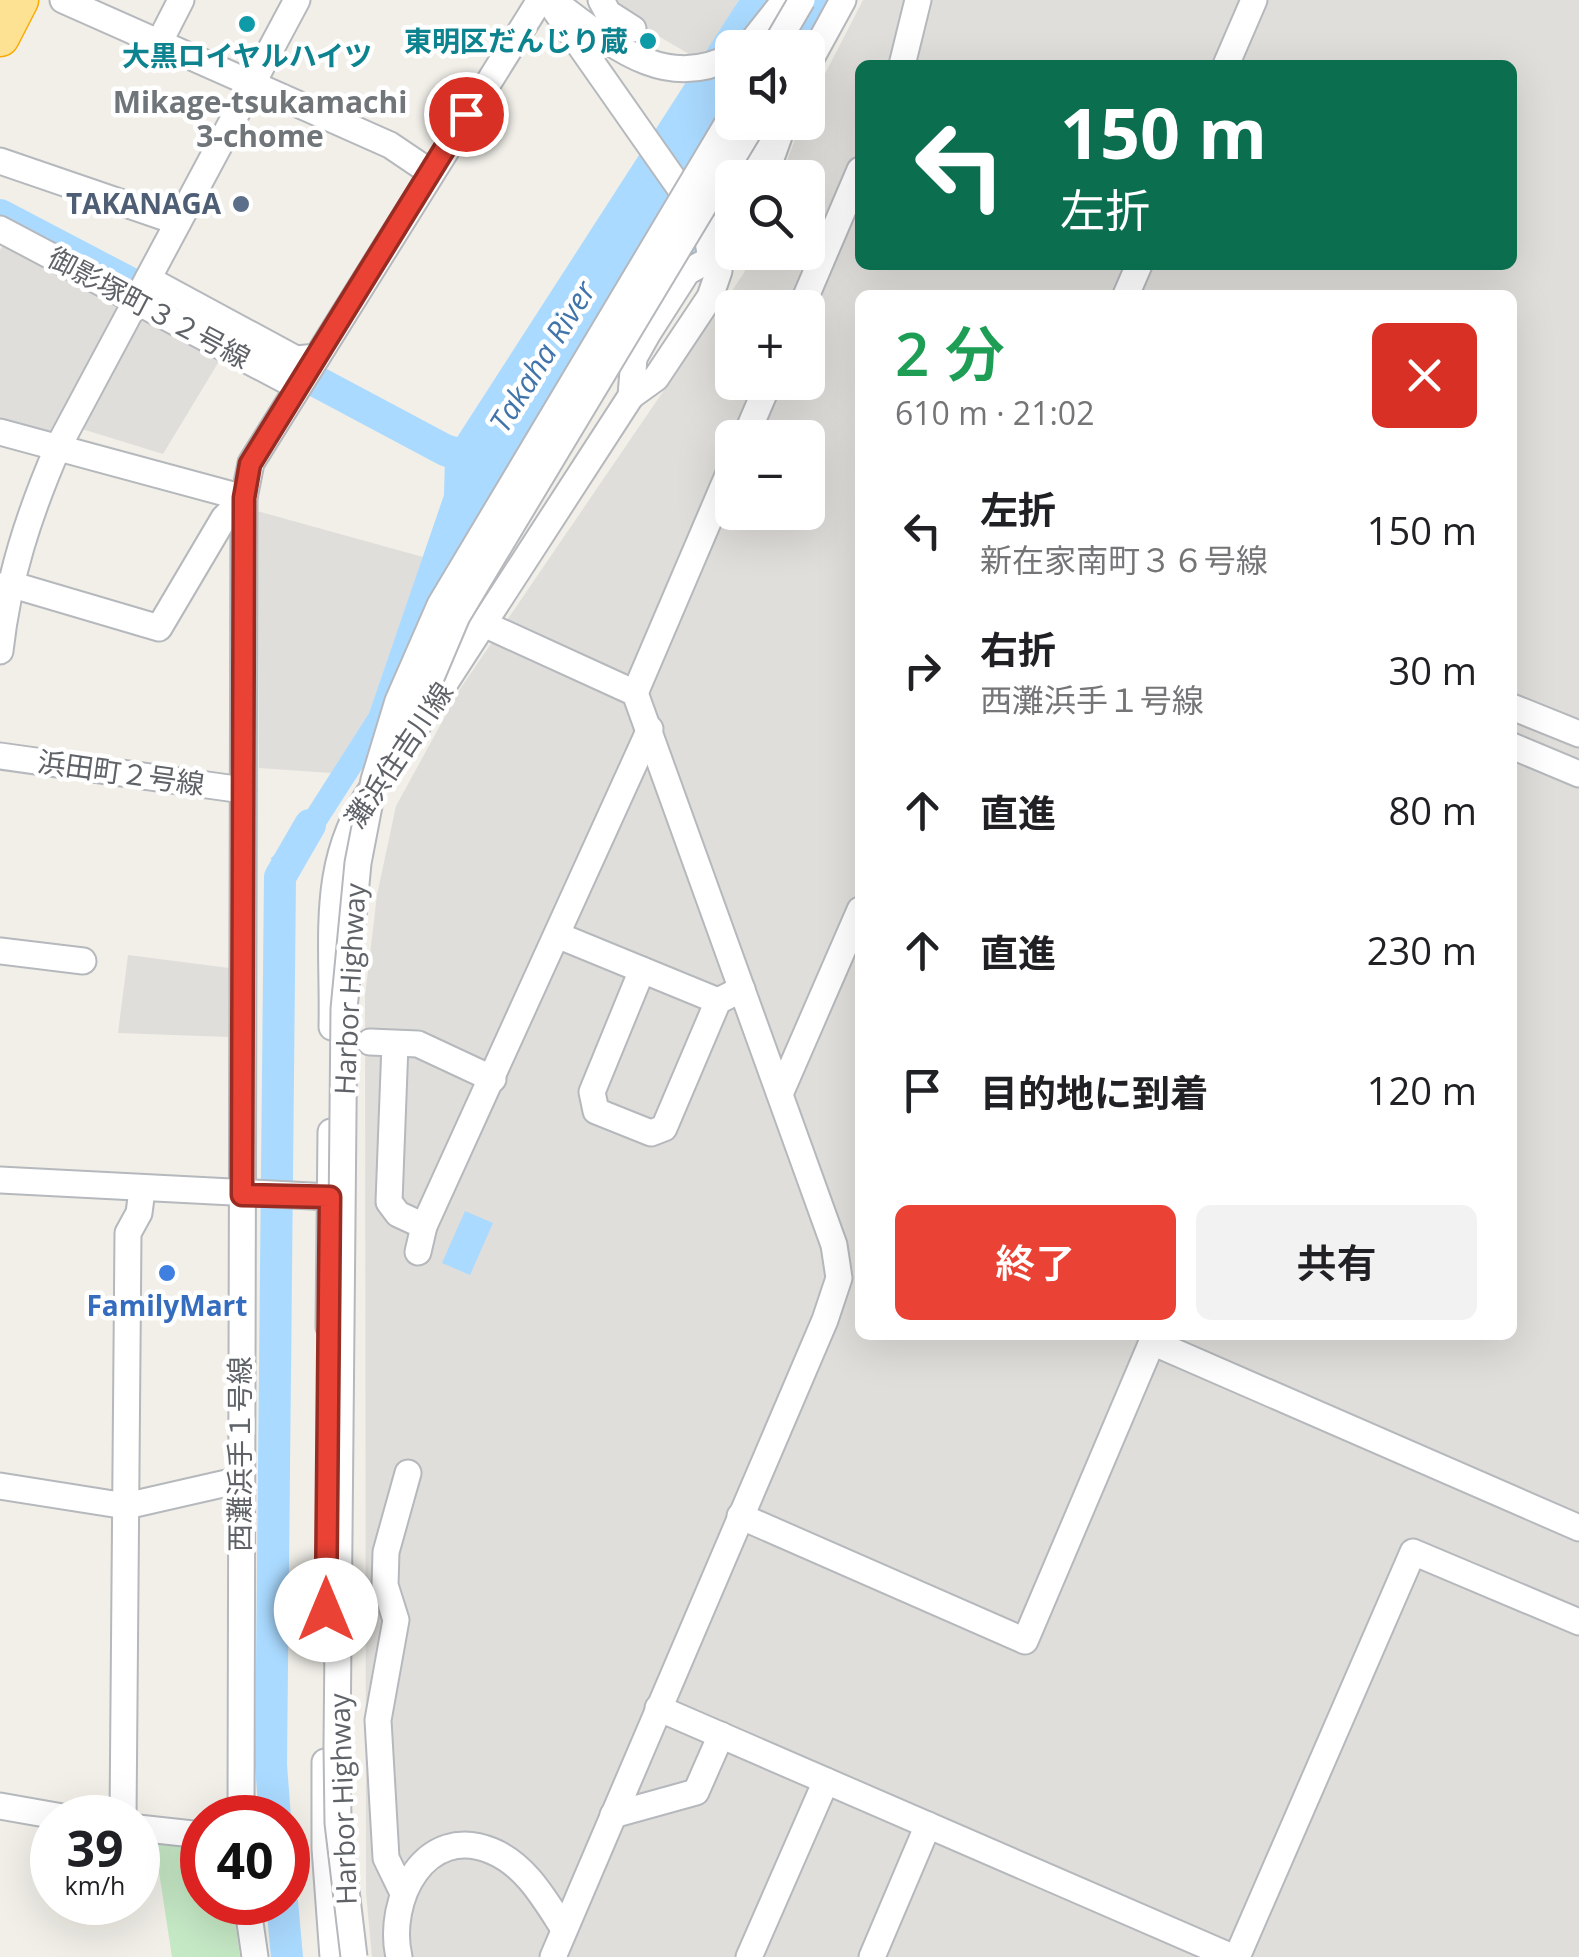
<!DOCTYPE html>
<html lang="ja">
<head>
<meta charset="utf-8">
<style>
  body { margin:0; font-family:"Open Sans","Noto Sans JP",sans-serif; background:#f2f2f2; color:#202124; height:100vh; display:flex; flex-direction:column; font-size:38px; white-space:nowrap }
  * { box-sizing:border-box; margin:0 }
  p { font-size:32px; color:#757577 }
  .icon { flex:none; width:55px; height:55px; fill:none; stroke:currentColor; stroke-width:2; stroke-linecap:round; stroke-linejoin:round }
  .map { position:relative; flex:1; overflow:hidden }
  .side { position:absolute; left:855px; top:290px; width:662px; height:1050px; display:flex; flex-direction:column; background:#fff; border-radius:15px; box-shadow:0 10px 40px #0002 }
  .side>* { flex:none }
  .top-card { position:absolute; left:855px; top:60px; width:662px; height:210px; border-radius:15px; box-shadow:0 10px 40px #0002; background:#0b6e4f; color:#fff; overflow:hidden }
  .controls { position:absolute; left:715px; top:30px; display:grid; gap:20px }
  .controls a { display:grid; place-items:center; width:110px; height:110px; border-radius:15px; background:#fff; box-shadow:0 10px 40px #0002; font-size:50px }
  .speed { position:absolute; left:30px; top:1795px; display:flex; gap:20px; font-size:50px; font-weight:700; text-align:center }
  .speed>* { display:grid; place-content:center; width:130px; height:130px; border-radius:50%; background:#fff; box-shadow:0 10px 40px #0002; line-height:1 }
  .speed small { font-size:25px; font-weight:400 }
  .speed .limit { border:15px solid #d22; background:#fff; color:#111 }
  .pin { position:absolute; display:grid; place-items:center; width:85px; height:85px; color:#fff; margin:-42px; border:5px solid #fff; border-radius:50%; box-shadow:0 2px 10px #0007 }
  .me { position:absolute; width:110px; margin:-55px; rotate:0deg; stroke-linejoin:round; filter:drop-shadow(0 0 8px #0008) }
  .turn { display:flex; align-items:center; gap:35px; height:210px; padding:0 40px; font-size:45px }
  .turn .icon { width:130px; height:130px; stroke-width:2.5 }
  .turn b { display:block; font-size:70px; line-height:85px }
  .round { display:grid; place-items:center; flex:none; width:105px; height:105px; border-radius:15px; background:#f2f2f2 }
  .head { display:flex; align-items:center; justify-content:space-between; height:170px; padding:0 40px }
  h1 { font-size:60px; font-weight:600; line-height:75px; color:#1e9e55 }
  .button { display:flex; gap:20px; margin-top:auto; padding:20px 40px }
  .button a { flex:1; height:115px; border-radius:15px; background:#ea4335; color:#fff; font-size:40px; font-weight:600; line-height:115px; text-align:center }
  .button a+a { background:#f2f2f2; color:#202124 }
  ul { padding:0; list-style:none }
  li { display:flex; align-items:center; gap:30px; height:140px; padding:0 40px }
  li div { flex:1 }
  li b { display:block; font-size:38px }
  li em { font-style:normal }
  .map>svg:first-child { display:block }
</style>
</head>
<body>
<div class="map">
<svg width="1579" height="1957" viewBox="0 0 1579 1957">
  <rect width="100%" height="100%" fill="#f1efe8"/>
  <g fill="#e0deda" fill-rule="evenodd">
    <polygon points="609,0 739,0 707,50 694,57 611,8"/>
    <path d="M863 0H1579V1957H372L366 1893 365 996 377 895 396 806 460 689 744 273 752 253 808 252V178L781 177 801 123 808 122V107ZM860 65H1512V265H860ZM860 295H1512V1335H860ZM732 308H808V382H732ZM732 438H808V512H732Z"/>
    <polygon points="7,238 124,308 51,436 0,423 0,250"/>
    <polygon points="145,311 224,353 163,454 82,429"/>
    <polygon points="257,511 423,557 369,713 331,773 259,768"/>
    <polygon points="128,955 229,968 228,1037 118,1033"/>
  </g>
  <polygon fill="#c5e8c5" points="154,1839 202,1845 202,1902 233,1903 240,1957 172,1957"/>
  <g fill="#aadaff">
    <polygon points="739,0 855,0 808,48 732,48 732,193 301,864 270,859 285,845 369,713 444,495 445,456"/>
    <polygon points="465,1211 493,1223 470,1275 442,1263"/>
  </g>
  <g fill="none" stroke-linecap="round" stroke-linejoin="round">
    <g stroke="#aadaff" stroke-width="32">
      <polyline points="0,215 168,303"/>
      <polyline points="278,361 445,450 479,461"/>
      <polyline points="275,1818 271,1765 280,877 310,825"/>
      <polyline points="282,1902 287,1957"/>
    </g>
    <g stroke="#b5b8bc" stroke-width="29">
      <g id="minor">
        <polyline points="63,0 390,145 430,172"/>
        <polyline points="548,0 705,224 711,259"/>
        <polyline points="601,0 608,13 633,29"/>
        <path d="M560 6C612 45 666 92 732 56"/>
        <polyline points="159,43 181,0"/>
        <polyline points="747,48 785,0"/>
        <polyline points="808,64 843,0"/>
        <polyline points="902,65 918,0"/>
        <polyline points="1226,65 1254,0"/>
        <polyline points="0,161 178,222"/>
        <polyline points="746,178 761,122"/>
        <polyline points="764,178 784,122"/>
        <polyline points="0,229 298,387"/>
        <polyline points="148,279 296,359 317,357"/>
        <polyline points="1126,295 1139,265"/>
        <polyline points="801,308 860,170"/>
        <polyline points="631,396 656,378 710,297 719,271 711,259"/>
        <polyline points="0,432 244,498 224,518 159,628 20,587 0,586"/>
        <polyline points="745,438 769,382"/>
        <polyline points="486,625 635,693 834,1245 839,1278 825,1320 553,1957"/>
        <path d="M0 651C8 578 29 514 58 447L297 0"/>
        <polyline points="635,693 732,466"/>
        <polyline points="1512,707 1579,734"/>
        <polyline points="414,731 631,396 634,358 648,333 687,272 711,259 732,226"/>
        <polyline points="1512,746 1579,774"/>
        <polyline points="0,756 243,790"/>
        <polyline points="557,935 718,1001"/>
        <polyline points="0,951 83,961"/>
        <polyline points="642,970 592,1092 596,1111 651,1133 664,1128 718,1001 742,989"/>
        <path d="M332 1027C334 939 319 862 373 787"/>
        <polyline points="370,1042 418,1044 493,1079"/>
        <polyline points="395,1044 389,1202 398,1214 424,1226"/>
        <polyline points="780,1094 860,910"/>
        <polyline points="0,1180 330,1197"/>
        <polyline points="418,1252 424,1226 650,729"/>
        <polyline points="329,1327 331,1132"/>
        <polyline points="1152,1342 1579,1528"/>
        <polyline points="0,1486 126,1506 240,1480"/>
        <polyline points="740,1516 1025,1641 1155,1335"/>
        <polyline points="658,1708 1232,1957"/>
        <polyline points="325,1762 325,1848 333,1957"/>
        <polyline points="0,1806 68,1818"/>
        <polyline points="613,1815 696,1792 721,1735"/>
        <polyline points="123,1818 128,1233 139,1213 142,1190"/>
        <polyline points="241,1818 244,498 251,463 540,0"/>
        <polyline points="138,1828 202,1835"/>
        <polyline points="402,1891 386,1858 378,1720 396,1620 385,1585 386,1552 408,1473"/>
        <polyline points="247,1902 255,1957"/>
        <path d="M399 1957C386 1900 425 1823 492 1851 526 1865 545 1900 564 1929"/>
        <polyline points="749,1957 826,1781"/>
        <polyline points="872,1957 928,1825"/>
        <polyline points="1237,1957 1413,1552 1579,1622"/>
      </g>
    </g>
    <g stroke="#f9ab00" stroke-width="41">
      <polyline id="highway" points="0,37 19,0"/>
    </g>
    <use href="#minor" stroke="#fff" stroke-width="25"/>
    <use href="#highway" stroke="#fde293" stroke-width="38"/>
    <g stroke="#b5b8bc" stroke-width="29" stroke-linecap="butt">
      <g id="minor-bridge">
        <polyline points="774,48 802,0"/>
        <polyline points="397,758 457,616 754,122"/>
        <polyline points="354,1957 338,1823 337,1746 344,1009 358,863 374,780 398,701 440,605 732,116"/>
      </g>
    </g>
    <use href="#minor-bridge" stroke="#fff" stroke-width="25"/>
  </g>
  <g fill="none" stroke-linecap="round" stroke-linejoin="round">
    <g stroke="#982c22" stroke-width="25">
      <polyline id="route" points="326,1610 330,1197 242,1195 244,498 250,464 466,114"/>
    </g>
    <use href="#route" stroke="#ea4335" stroke-width="18"/>
  </g>
  <g fill="#0f9aa8" stroke="#fff" stroke-width="4">
    <circle cx="247" cy="24" r="10"/>
    <circle cx="648" cy="41" r="10"/>
  </g>
  <circle fill="#5c6f8a" stroke="#fff" stroke-width="4" cx="241" cy="204" r="10"/>
  <circle fill="#3f7fe0" stroke="#fff" stroke-width="4" cx="167" cy="1273" r="10"/>
  <g text-anchor="middle" stroke-width="9" stroke-linejoin="round" paint-order="stroke">
    <g font-size="28" font-weight="bold" fill="#0d838f" stroke="#fff" text-anchor="end">
      <text x="628" y="51">東明区だんじり蔵</text>
      <text x="247" y="66" text-anchor="middle">大黒ロイヤルハイツ</text>
    </g>
    <g font-size="28" font-weight="bold" fill="#4e5e75" stroke="#fff" text-anchor="end">
      <text x="221" y="214">TAKANAGA</text>
    </g>
    <g font-size="28" fill="#5f6368" stroke="#fff">
      <text transform="translate(149 308) rotate(28)" y="10">御影塚町３２号線</text>
      <text transform="translate(399 755) rotate(-56)" y="10">灘浜住吉川線</text>
      <text transform="translate(121 773) rotate(8)" y="10">浜田町２号線</text>
      <text transform="translate(350 989) rotate(-87)" y="10">Harbor Highway</text>
      <text transform="translate(240 1454) rotate(-90)" y="10">西灘浜手１号線</text>
      <text transform="translate(343 1799) rotate(-92)" y="10">Harbor Highway</text>
    </g>
    <g font-size="28" font-weight="bold" fill="#366cbe" stroke="#fff">
      <text x="167" y="1316">FamilyMart</text>
    </g>
    <g font-size="30" font-weight="bold" fill="#70757a" stroke="#fff">
      <text x="260" y="113">Mikage-tsukamachi<tspan x="260" dy="34">3-chome</tspan></text>
    </g>
    <g font-size="30" font-style="italic" fill="#4174aa" stroke="#fff">
      <text transform="translate(543 357) rotate(-58)" y="10">Takaha River</text>
    </g>
  </g>
</svg>
<div class="controls">
<a><svg class="icon" aria-label="sound" viewBox="0 0 24 24"><path d="M4 9h4l5-4v14l-5-4H4zM17 9q2 3 0 6"/></svg></a>
<a><svg class="icon" aria-label="search" viewBox="0 0 24 24"><circle cx="10" cy="10" r="6"/><path d="M15 15l6 6"/></svg></a>
<a>+</a>
<a>−</a>
</div>
<div class="speed"><div>39<small>km/h</small></div><div class="limit">40</div></div>
<div class="pin" style="left:466px;top:114px;background:#d93025"><svg class="icon" aria-label="arrive" viewBox="0 0 24 24"><path d="M6 21V4h12l-3 4 3 4H6"/></svg></div>
<svg class="me" style="left:326px;top:1610px" viewBox="-20 -20 40 40"><circle r="19" fill="#fff"/><path d="M0-13L10 11 0 6-10 11z" fill="#ea4335"/></svg>
<div class="top-card">
<div class="turn"><svg class="icon" aria-label="left" viewBox="0 0 24 24"><path d="M17 20v-9H6M10 6l-5 5 5 5"/></svg><div><b>150 m</b>左折</div></div>
</div>
<section class="side">
<div class="head"><div><h1>2 分</h1><p>610 m · 21:02</p></div><a class="round" style="background:#d93025;color:#fff"><svg class="icon" aria-label="close" viewBox="0 0 24 24"><path d="M6 6l12 12M18 6L6 18"/></svg></a></div>
<ul>
<li><svg class="icon" aria-label="left" viewBox="0 0 24 24"><path d="M17 20v-9H6M10 6l-5 5 5 5"/></svg><div><b>左折</b><p>新在家南町３６号線</p></div><em>150 m</em></li>
<li><svg class="icon" aria-label="right" viewBox="0 0 24 24"><path d="M7 20v-9h11M14 6l5 5-5 5"/></svg><div><b>右折</b><p>西灘浜手１号線</p></div><em>30 m</em></li>
<li><svg class="icon" aria-label="ahead" viewBox="0 0 24 24"><path d="M12 20V5M6 11l6-6 6 6"/></svg><div><b>直進</b></div><em>80 m</em></li>
<li><svg class="icon" aria-label="ahead" viewBox="0 0 24 24"><path d="M12 20V5M6 11l6-6 6 6"/></svg><div><b>直進</b></div><em>230 m</em></li>
<li><svg class="icon" aria-label="arrive" viewBox="0 0 24 24"><path d="M6 21V4h12l-3 4 3 4H6"/></svg><div><b>目的地に到着</b></div><em>120 m</em></li>
</ul>
<div class="button"><a>終了</a><a>共有</a></div>
</section>
</div>
</body>
</html>
